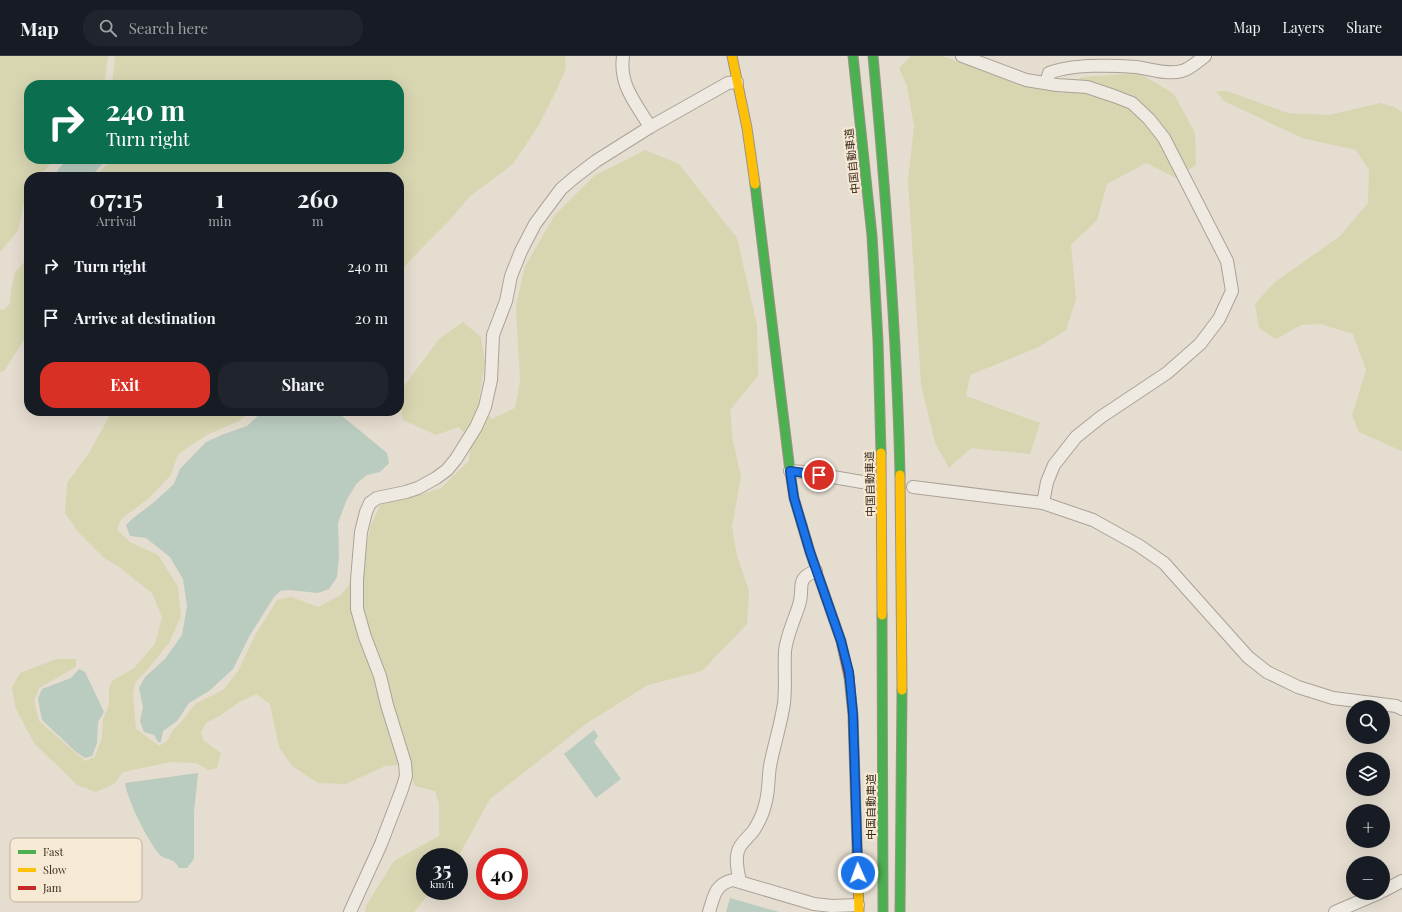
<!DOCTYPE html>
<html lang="en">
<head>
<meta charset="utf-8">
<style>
  body { margin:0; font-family:"Playfair Display","Noto Sans JP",serif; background:#20242c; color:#f1f3f6; height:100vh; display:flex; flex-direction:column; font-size:15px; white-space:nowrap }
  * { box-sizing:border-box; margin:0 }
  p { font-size:13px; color:#9ea1a6 }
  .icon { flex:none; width:22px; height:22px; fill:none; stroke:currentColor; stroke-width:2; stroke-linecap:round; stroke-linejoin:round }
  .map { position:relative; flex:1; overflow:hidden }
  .sheet { position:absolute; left:24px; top:116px; width:380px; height:244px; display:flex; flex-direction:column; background:#171b24; border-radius:16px; box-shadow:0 4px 16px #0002 }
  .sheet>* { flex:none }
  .guide { position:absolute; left:24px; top:24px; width:380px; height:84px; border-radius:16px; box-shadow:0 4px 16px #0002; background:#0b6e4f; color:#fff; overflow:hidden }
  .tools { position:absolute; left:1346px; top:644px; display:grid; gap:8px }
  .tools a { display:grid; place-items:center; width:44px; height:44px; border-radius:50%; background:#171b24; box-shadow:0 4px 16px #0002; font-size:20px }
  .speed { position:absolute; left:416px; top:792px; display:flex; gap:8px; font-size:20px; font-weight:700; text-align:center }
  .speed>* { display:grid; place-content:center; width:52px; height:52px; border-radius:50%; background:#171b24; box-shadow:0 4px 16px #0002; line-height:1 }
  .speed small { font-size:10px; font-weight:400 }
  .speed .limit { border:6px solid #d22; background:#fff; color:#111 }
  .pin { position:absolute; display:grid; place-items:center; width:34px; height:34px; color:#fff; margin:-17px; border:2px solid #fff; border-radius:50%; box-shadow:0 1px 4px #0007 }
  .me { position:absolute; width:44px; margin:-22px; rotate:358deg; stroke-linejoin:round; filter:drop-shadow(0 0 3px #0008) }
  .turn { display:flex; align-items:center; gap:14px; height:84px; padding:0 16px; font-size:18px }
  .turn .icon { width:52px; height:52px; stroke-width:2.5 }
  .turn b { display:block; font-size:28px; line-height:34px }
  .eta { display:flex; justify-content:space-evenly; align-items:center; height:68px; text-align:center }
  .eta b { font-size:24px; font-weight:700; line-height:28px }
  .button { display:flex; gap:8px; margin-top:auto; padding:8px 16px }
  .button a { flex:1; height:46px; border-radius:16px; background:#d93025; color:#fff; font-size:16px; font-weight:700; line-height:46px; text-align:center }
  .button a+a { background:#20242c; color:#f1f3f6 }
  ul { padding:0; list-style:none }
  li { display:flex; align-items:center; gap:12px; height:52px; padding:0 16px }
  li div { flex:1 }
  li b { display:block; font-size:15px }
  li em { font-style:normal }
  header { display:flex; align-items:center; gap:24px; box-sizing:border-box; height:56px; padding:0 20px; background:#171b24; border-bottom:1px solid #363941 }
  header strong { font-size:19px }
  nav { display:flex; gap:22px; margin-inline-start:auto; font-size:14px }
  .search { width:280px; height:36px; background:#20242c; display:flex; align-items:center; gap:10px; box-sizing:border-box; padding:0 14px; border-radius:16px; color:#9ea1a6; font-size:15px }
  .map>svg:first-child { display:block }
</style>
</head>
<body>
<header>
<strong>Map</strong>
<div class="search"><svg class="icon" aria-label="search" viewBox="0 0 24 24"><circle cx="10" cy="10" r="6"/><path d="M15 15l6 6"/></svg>Search here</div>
<nav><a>Map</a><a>Layers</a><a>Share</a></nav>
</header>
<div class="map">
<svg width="1402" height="856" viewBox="0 0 1402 856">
  <rect width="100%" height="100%" fill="#e5ddcf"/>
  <g fill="#d8d5b1">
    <polygon points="0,0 108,0 105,22 102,29 29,29 29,103 54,103 39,121 29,121 29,136 25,142 18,175 0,196"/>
    <polygon points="115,0 565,0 566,12 558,31 539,69 513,108 469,141 451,163 418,196 399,217 399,121 95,121 110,105 110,103 399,103 399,29 112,29"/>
    <polygon points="911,0 942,0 1016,26 1063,37 1082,21 1139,17 1174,38 1195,77 1196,109 1176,122 1146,107 1107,128 1097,164 1071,189 1076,243 1066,274 1039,291 970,319 966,340 1040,367 1030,398 971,392 949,412 935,387 921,328 908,124 914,70 907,30 899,12"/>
    <polygon points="1216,35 1227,35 1288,57 1329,59 1381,47 1394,51 1402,56 1402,395 1359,376 1352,359 1366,314 1353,278 1321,268 1301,269 1276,283 1259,272 1255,248 1275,226 1340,180 1368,147 1369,114 1356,94 1302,82 1224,45"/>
    <polygon points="645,94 679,108 737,182 757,269 758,320 730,354 733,385 741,421 732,470 737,500 749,535 747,568 702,615 648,629 587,667 490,743 458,801 425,801 425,835 431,835 414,856 365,856 367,848 394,805 439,780 439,747 435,735 415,730 407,708 385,710 346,728 318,727 292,710 279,691 270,648 256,638 239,646 221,659 206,667 201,677 204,685 221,697 217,712 208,714 196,707 170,706 123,716 114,728 96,736 77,729 34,687 15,651 12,631 20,617 56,603 76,603 76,611 39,632 34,645 39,665 85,705 95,701 102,681 103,663 109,649 109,632 112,625 134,612 155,588 162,561 152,537 119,511 103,501 79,477 65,457 67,427 89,397 112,355 252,355 239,365 207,379 178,398 171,419 148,443 121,463 117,474 130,486 158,499 178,531 181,560 169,587 148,613 135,627 133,640 136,673 159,690 167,685 173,674 183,664 195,648 223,634 238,615 256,578 277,544 291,541 318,551 341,539 361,513 371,469 381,448 410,442 441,432 469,405 471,385 459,371 436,379 403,364 399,346 399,337 439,283 463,266 481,281 485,306 478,350 492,363 515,352 520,326 516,250 525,210 555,159 594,120"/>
    <polygon points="29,201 29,276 4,315 0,316 0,254 4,253 10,248 11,235 15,216"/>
  </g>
  <g fill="#bacbbf">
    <polygon points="67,103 107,103 90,121 52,121"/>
    <polygon points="29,150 29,194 25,191 24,159"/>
    <polygon points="263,355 336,355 387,397 389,407 380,416 367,419 357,427 347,443 338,467 339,500 337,521 329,533 318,537 289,534 280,535 274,541 250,579 233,613 209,635 189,647 177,665 163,675 161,686 158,686 154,679 144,676 140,665 143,651 139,632 145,621 165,603 182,579 187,550 183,523 170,501 146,482 130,480 126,469 132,463 153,447 174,428 180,413 206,386 224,378 247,370"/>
    <polygon points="79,613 85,616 104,656 98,666 97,687 92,700 85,702 76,696 42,664 38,643 42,633 71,622"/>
    <polygon points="594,674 598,680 594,686 621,723 596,742 564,698"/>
    <path d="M198 717 194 756V803L187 812H179C178 810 175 806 173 805 168 802 163 803 159 798 147 783 128 746 125 727Z"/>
    <polygon points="730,842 779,856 726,856"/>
  </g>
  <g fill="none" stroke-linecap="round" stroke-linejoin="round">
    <g stroke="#aba297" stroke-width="14">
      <g id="street">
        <path d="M623 0C619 30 636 47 650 71"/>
        <polyline points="962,0 1026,24 1057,29 1087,31 1114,40 1132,47 1149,63 1164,82 1227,205 1232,235 1219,263 1200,288 1167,317 1101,361 1076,381 1054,409 1047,426 1043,447"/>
        <path d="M1046 27 1049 17C1071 8 1112 9 1136 11 1150 13 1168 19 1182 15 1190 13 1198 5 1205 0"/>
        <polyline points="790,415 804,416 862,426"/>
        <polyline points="913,431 1043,447 1093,464 1138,489 1164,507 1248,601 1267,616 1298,631 1333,642 1396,650 1402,653"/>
        <path d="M740 825C738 816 735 805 738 795 740 787 749 781 754 774 759 766 763 758 765 749 769 736 768 723 770 710 774 689 781 668 784 647 786 630 784 613 785 595 787 578 794 565 799 549 805 531 794 523 816 515"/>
        <polyline points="1383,835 1402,825"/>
        <polyline points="350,856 381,788 402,733 406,720 405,707 387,649 380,620 365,581 357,553 357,524 361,476 366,456 370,447 377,442 406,436 418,432 436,422 447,414 456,403 476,371 485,351 491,324 493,279 506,245 511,220 521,195 535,168 561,133 575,121 596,105 650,71 728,27 737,26"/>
        <path d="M709 856C714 840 715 828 733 824L814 848 832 850 858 849"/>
        <polyline points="1335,856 1379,837"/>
      </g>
    </g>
    <g stroke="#9b9288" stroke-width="11">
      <g id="fast">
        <polyline points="853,0 872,180 878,285 881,397"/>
        <path d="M873 0C886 140 897 279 900 419"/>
        <polyline points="755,128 790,415 794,442 802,469"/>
        <polyline points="882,559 883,856"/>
        <polyline points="900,856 902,634"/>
      </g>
    </g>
    <g stroke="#9b9288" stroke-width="11">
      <g id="slow">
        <polyline points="732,0 747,72 755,128"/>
        <polyline points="881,397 882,559"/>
        <polyline points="900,419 902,634"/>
        <polyline points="849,621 853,659 859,856"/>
      </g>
    </g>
    <g stroke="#9b9288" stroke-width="11">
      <polyline id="jam" points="802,469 810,496 841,585 849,621"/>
    </g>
    <use href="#street" stroke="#eee9e1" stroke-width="12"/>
    <use href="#fast" stroke="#4caf50" stroke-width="9"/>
    <use href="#slow" stroke="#ffc107" stroke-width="9"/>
    <use href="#jam" stroke="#c62828" stroke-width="9"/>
  </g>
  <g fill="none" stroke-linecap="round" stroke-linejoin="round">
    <g stroke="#114b97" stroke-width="10">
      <polyline id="route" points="819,419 790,415 794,442 810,496 841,585 849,616 853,658 858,817"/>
    </g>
    <use href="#route" stroke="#1a73e8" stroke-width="7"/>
  </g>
  <g text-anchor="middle" stroke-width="4" stroke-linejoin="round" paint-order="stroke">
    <g font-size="11" fill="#3b2a1f" stroke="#f7ead5">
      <text transform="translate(852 105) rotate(-96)" y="4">中国自動車道</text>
      <text transform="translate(870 428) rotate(-91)" y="4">中国自動車道</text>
      <text transform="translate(871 751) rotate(-90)" y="4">中国自動車道</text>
    </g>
  </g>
  <rect x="10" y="782" width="132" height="64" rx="6" fill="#f7ead5" stroke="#bfb09e" stroke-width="1"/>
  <rect x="18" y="794" width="18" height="4" fill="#4caf50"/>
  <rect x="18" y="812" width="18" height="4" fill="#ffc107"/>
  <rect x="18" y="830" width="18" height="4" fill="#c62828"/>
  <g font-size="11" fill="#3b2a1f">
    <text x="43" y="800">Fast</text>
    <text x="43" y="818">Slow</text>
    <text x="43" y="836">Jam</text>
  </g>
</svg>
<div class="tools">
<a><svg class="icon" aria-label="search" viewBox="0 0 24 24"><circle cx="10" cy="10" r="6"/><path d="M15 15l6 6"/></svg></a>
<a><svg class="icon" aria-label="layers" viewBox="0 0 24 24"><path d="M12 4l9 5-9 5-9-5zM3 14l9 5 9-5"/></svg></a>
<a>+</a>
<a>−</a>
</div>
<div class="speed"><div>35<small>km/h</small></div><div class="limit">40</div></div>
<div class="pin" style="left:819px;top:419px;background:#d93025"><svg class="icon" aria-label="arrive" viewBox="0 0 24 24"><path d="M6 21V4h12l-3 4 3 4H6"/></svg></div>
<svg class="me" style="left:858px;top:817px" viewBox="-20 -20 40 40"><circle r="17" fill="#1a73e8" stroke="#fff" stroke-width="3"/><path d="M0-11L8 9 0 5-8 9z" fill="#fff"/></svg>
<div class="guide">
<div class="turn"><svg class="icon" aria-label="right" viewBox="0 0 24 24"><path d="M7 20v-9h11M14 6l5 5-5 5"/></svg><div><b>240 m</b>Turn right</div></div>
</div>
<section class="sheet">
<div class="eta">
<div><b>07:15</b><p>Arrival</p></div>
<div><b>1</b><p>min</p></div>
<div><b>260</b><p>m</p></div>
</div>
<ul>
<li><svg class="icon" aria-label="right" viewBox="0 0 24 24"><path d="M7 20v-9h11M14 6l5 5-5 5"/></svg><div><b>Turn right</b></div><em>240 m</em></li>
<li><svg class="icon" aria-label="arrive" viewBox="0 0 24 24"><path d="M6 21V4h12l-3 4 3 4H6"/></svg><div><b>Arrive at destination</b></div><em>20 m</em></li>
</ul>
<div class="button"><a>Exit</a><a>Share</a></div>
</section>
</div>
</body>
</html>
